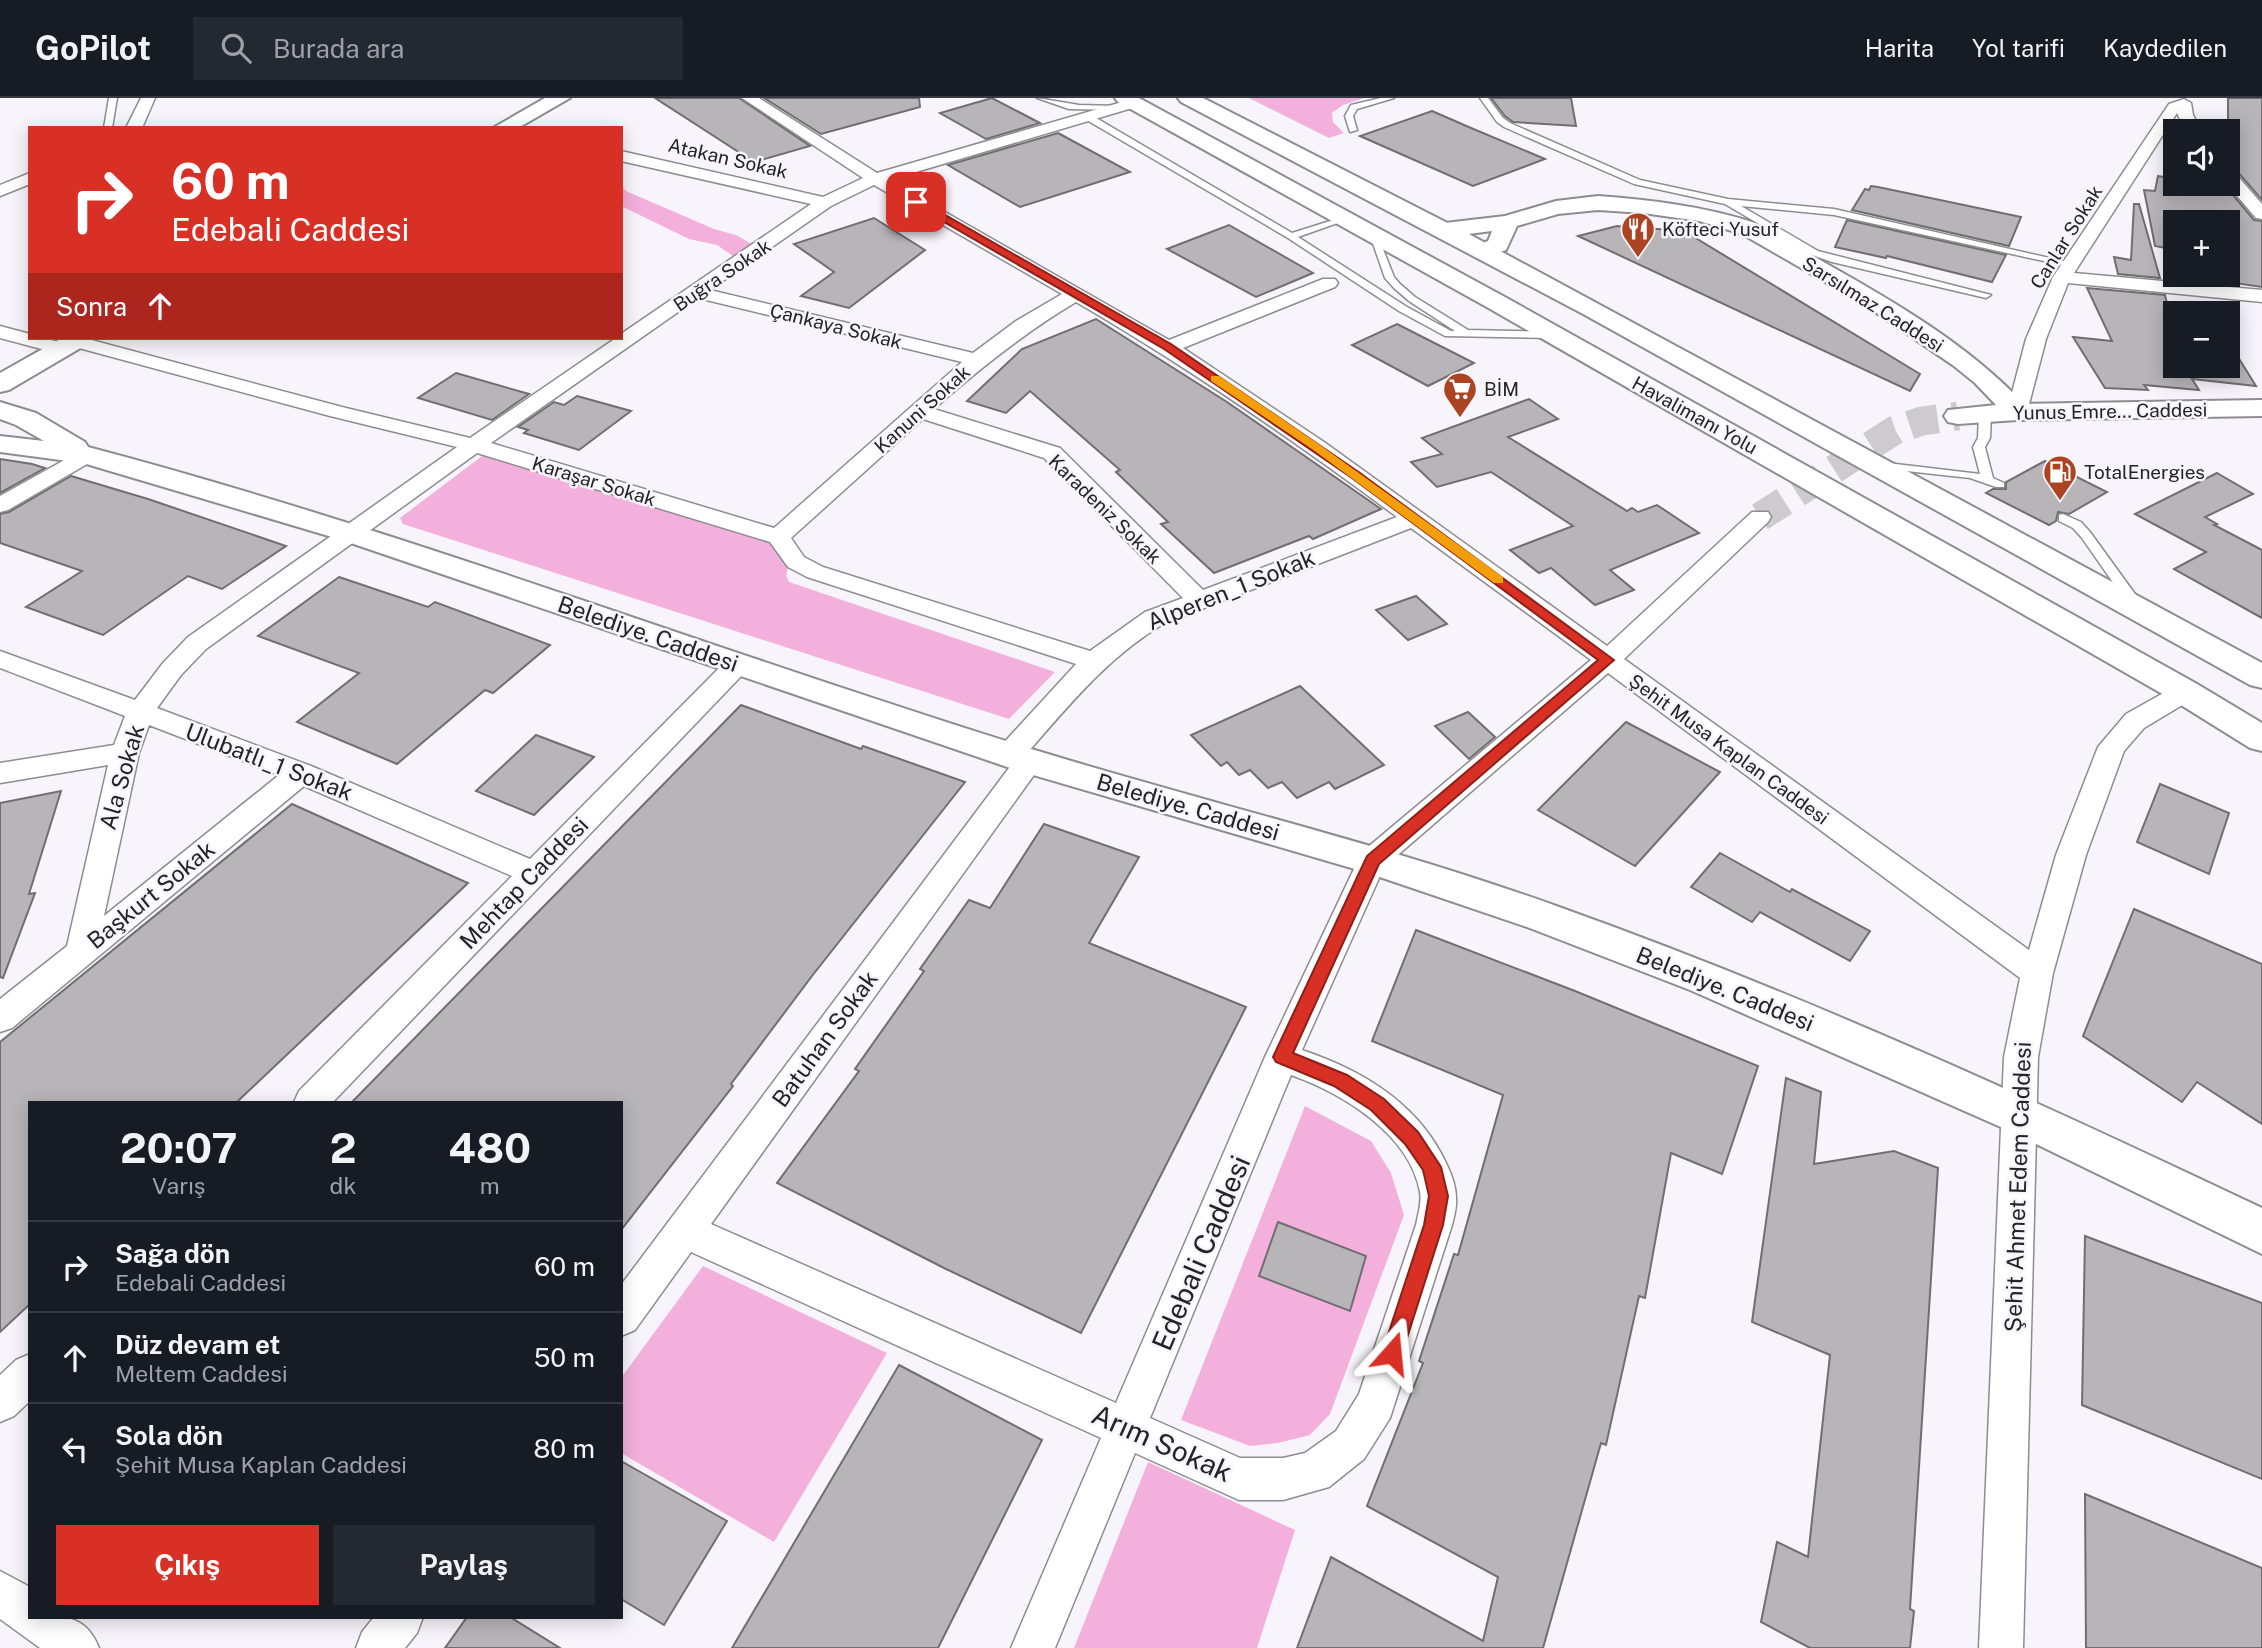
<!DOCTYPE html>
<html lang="tr">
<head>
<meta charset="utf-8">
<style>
  body { margin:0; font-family:"Public Sans",sans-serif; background:#242831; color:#f1f3f6; height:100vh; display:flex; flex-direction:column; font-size:26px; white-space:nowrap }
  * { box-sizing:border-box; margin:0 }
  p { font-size:23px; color:#9ea1a6 }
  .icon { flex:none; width:38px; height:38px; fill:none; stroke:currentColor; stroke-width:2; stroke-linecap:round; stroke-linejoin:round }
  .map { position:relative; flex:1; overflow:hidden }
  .drawer { position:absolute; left:28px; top:1003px; width:595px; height:518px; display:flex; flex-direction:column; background:#171b24; border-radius:0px; box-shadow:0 4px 18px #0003 }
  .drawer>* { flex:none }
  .guide { position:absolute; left:28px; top:28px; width:595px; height:214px; border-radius:0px; box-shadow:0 4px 18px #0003; background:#d93025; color:#fff; overflow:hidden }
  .buttons { position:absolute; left:2163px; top:21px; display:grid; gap:14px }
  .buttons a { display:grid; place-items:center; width:77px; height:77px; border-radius:0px; background:#171b24; box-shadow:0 4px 18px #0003; font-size:35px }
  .pin { position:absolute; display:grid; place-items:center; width:60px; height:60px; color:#fff; margin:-30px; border-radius:14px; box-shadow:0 4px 10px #0006 }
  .me { position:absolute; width:77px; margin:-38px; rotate:18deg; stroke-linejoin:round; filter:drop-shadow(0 0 5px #0008) }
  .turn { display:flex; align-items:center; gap:24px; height:147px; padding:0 28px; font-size:32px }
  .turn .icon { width:91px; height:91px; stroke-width:2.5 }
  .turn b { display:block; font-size:49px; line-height:60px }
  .then { display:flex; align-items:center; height:66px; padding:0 28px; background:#0003; gap:14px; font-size:26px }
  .eta { display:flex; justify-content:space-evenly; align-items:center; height:119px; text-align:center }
  .eta b { font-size:42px; font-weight:700; line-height:49px }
  .primary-button { display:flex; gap:14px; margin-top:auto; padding:14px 28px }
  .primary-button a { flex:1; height:80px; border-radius:0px; background:#d93025; color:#fff; font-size:28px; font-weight:700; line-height:80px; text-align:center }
  .primary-button a+a { background:#242831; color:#f1f3f6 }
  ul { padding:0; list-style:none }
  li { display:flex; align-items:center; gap:21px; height:91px; padding:0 28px; border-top:2px solid #363941 }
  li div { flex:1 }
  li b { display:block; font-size:26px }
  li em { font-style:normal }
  header { display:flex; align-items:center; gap:42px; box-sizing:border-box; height:98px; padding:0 35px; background:#171b24; border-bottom:2px solid #363941 }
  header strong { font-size:33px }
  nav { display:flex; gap:38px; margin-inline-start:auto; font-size:24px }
  .search { width:490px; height:63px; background:#242831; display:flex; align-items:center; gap:18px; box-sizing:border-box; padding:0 24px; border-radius:0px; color:#9ea1a6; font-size:26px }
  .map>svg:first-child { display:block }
</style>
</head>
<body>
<header>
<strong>GoPilot</strong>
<div class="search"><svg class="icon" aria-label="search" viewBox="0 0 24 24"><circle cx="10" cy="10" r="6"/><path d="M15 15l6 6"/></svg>Burada ara</div>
<nav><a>Harita</a><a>Yol tarifi</a><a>Kaydedilen</a></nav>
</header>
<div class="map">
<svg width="2262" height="1550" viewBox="0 0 2262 1550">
  <rect width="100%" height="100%" fill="#f7f5fb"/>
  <g fill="#f4b0dd">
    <polygon points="1249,0 1364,0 1343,7 1332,15 1333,24 1344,35 1329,40"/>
    <polygon points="621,88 626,93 714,131 736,137 759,150 736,160 717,147 689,141 621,108"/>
    <polygon points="498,346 786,444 794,450 786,477 789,484 1055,574 1009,621 403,426 400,420"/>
    <polygon points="1305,1008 1371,1043 1391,1075 1404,1117 1330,1316 1310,1337 1278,1345 1250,1348 1181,1322"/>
    <polygon points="703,1168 887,1255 774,1444 621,1355 621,1280"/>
    <polygon points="1148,1364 1295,1432 1257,1550 1074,1550"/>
  </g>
  <g fill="#b8b5b9" stroke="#716d71" stroke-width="2">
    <polygon points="655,0 739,0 810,48 754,64"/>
    <polygon points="764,0 919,0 920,9 821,36"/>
    <polygon points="992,0 1040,25 986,41 940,15"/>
    <polygon points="1491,0 1571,0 1576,28 1513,24 1505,18"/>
    <polygon points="2228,0 2262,0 2262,102 2236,72 2228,70"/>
    <polygon points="1432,13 1471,30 1545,61 1473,88 1360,38"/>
    <polygon points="1058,35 1130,74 1020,109 948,67"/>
    <polygon points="2158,78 2175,81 2175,86 2199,86 2228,91 2254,122 2262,123 2262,189 2228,184 2228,124 2175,124 2175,152 2155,148 2144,92 2155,93"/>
    <polygon points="1871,88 1878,89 2021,119 2009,148 1852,112 1865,91 1869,92"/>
    <polygon points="2134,106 2139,106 2160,180 2118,176 2114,159 2131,162"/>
    <polygon points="874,120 925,152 849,210 801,198 834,174 794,146"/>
    <polygon points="1847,122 2006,157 1992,184 1887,158 1886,160 1835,149"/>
    <polygon points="1229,127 1313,175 1256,199 1167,151"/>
    <polygon points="1617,128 1684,133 1920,276 1910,293 1578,138"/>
    <polygon points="2087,190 2165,197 2170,218 2175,218 2175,268 2228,268 2228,243 2256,288 2192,281 2199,292 2144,287 2148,292 2105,290 2073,239 2112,243"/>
    <polygon points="1096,221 1227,304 1381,411 1313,441 1309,438 1214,475 1161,426 1168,424 1116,374 1120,372 1030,293 1006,315 967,303 1022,251"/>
    <polygon points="1397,226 1474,265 1428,288 1352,247"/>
    <polygon points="456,275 529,296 492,322 418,300"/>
    <polygon points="577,298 631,313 579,352 524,335 528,332 518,329 554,304 564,307"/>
    <polygon points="1529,301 1558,321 1508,339 1627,413 1632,410 1638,414 1657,407 1699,435 1610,472 1634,492 1595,507 1551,470 1539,475 1510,452 1573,428 1491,374 1437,389 1411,364 1442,356 1422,340"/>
    <polygon points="0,361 32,366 45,370 0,395"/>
    <polygon points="2045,363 2107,394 2069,416 2058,414 2056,423 2049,427 1986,395 1993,391 2006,391 2006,384"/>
    <polygon points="2217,375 2253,396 2205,419 2217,426 2214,427 2262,452 2262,520 2174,471 2206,454 2135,416"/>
    <polygon points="71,378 148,401 286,448 222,491 188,478 103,537 26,509 82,473 0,445 0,416 9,414"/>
    <polygon points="339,479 428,509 435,504 550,547 493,595 485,592 397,666 297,624 359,575 258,538"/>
    <polygon points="1416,498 1447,526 1408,542 1376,512"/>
    <polygon points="1300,588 1384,667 1335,691 1329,684 1297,700 1282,684 1268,690 1250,672 1239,677 1227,664 1221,668 1191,637"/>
    <polygon points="741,607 861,651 863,648 965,684 812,878 731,986 733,988 621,1132 621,1004 352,1004"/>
    <polygon points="1468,614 1495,639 1469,661 1435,628"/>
    <polygon points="1626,624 1720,674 1635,768 1538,712"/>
    <polygon points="536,637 594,659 534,717 476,693"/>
    <polygon points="2160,686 2229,715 2209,776 2137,744"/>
    <polygon points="61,693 29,796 35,795 3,880 0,879 0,705"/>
    <polygon points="292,706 468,785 237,1004 30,1004 30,1206 0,1234 0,944"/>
    <polygon points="1044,726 1139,759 1089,845 1246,909 1081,1235 946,1171 777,1085 859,973 855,971 924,873 920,871 969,802 990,810"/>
    <polygon points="1720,755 1790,794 1792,791 1870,833 1850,863 1760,814 1752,824 1691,789"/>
    <polygon points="2134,811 2262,866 2262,1026 2197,984 2182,1004 2083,938"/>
    <polygon points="1416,832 1575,893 1758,968 1722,1076 1671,1055 1645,1200 1639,1198 1606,1347 1601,1345 1543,1550 1297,1550 1331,1459 1483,1543 1498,1479 1367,1408 1423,1265 1419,1263 1454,1156 1458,1157 1503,997 1372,943"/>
    <polygon points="1786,980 1821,994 1814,1066 1894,1053 1938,1070 1910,1511 1914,1513 1910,1550 1810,1550 1761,1524 1777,1444 1808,1459 1830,1257 1752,1224"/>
    <polygon points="1278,1124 1366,1158 1350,1213 1259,1178"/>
    <polygon points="2085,1138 2262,1205 2262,1381 2082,1307"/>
    <polygon points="899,1267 1042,1342 938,1550 732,1550"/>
    <polygon points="621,1363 727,1423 664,1527 621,1501"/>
    <polygon points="2085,1396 2262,1470 2262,1550 2086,1550"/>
    <polygon points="467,1519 510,1519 560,1550 445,1550"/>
  </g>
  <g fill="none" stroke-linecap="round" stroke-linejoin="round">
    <polyline stroke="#cdcbd0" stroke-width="29" stroke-dasharray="29 15" stroke-linecap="butt" points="1760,419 1895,332 1922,323 1958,318"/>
    <g stroke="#8d8c90" stroke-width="3">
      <g id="lane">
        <polygon points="109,0 117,0 112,30 104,30"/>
        <polygon points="1037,0 1079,7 1118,8 1122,10 1118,12 1069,11"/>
        <polygon points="1381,0 1394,0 1357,11 1353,18 1357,32 1350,34 1345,18 1351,7"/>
        <polygon points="1480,0 1488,0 1503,20 1510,25 1640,82 1728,101 1834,111 2076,166 2071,169 1834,117 1741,108 1818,153 1991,197 1986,200 1832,164 1812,157 1725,106 1634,86 1504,29 1497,24"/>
        <polygon points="1085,17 1091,17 1292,135 1346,118 1346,122 1298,139 1407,209 1451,233 1455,233 1409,203 1394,190 1385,180 1369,134 1377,136 1394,179 1400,186 1415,199 1468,232 1553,234 1558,237 1553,240 1445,238 1399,213 1288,140 1085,21"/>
        <polygon points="1985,313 1991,316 1990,340 1985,349 1993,380 2004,385 2004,389 1996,389 1970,380 1879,370 1873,367 1879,364 1980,376 1973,349 1978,340 1979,316"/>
        <polygon points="2063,416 2081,424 2090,434 2140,503 2140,509 2130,509 2082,440 2073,430 2059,423 2059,417"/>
      </g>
    </g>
    <g stroke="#8d8c90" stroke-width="3">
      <g id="street">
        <polygon points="141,0 155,0 142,30 126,30"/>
        <path d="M742 0H759L877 75 1129 2H1139L1141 5 1139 8 889 82 1169 242 1323 181H1335L1338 185 1335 189 1183 250 1324 344 1607 548 1752 414H1768L1771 419 1768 424 1624 561 2029 852 2056 757 2098 649 2126 616 2176 588 2185 585 2194 588 2198 594 2194 600 2144 630 2124 653 2086 757 2053 875 2038 959 2023 1550H1979L2004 959 2020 880 1608 575 1384 769 1302 952C1362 972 1418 1005 1446 1065 1451 1075 1456 1088 1456 1100 1457 1109 1454 1118 1452 1127L1390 1320 1364 1361 1329 1389 1283 1402H1239L1135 1355 1055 1550H1011L1101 1340 691 1154 635 1232 621 1238V1187L1012 666 999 664 995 657 999 650 1076 566 807 479 788 469 770 444 477 355 206 551 181 577 157 610 311 668 530 761 729 560 738 557 747 560 751 566 747 572 333 1004H294L299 993 512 778 304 688 12 930 0 934V901L67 848 108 667 0 685V665L114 647 125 618 0 570V553L135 602 163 565 188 539 457 349 330 318 68 247 70 250 67 254 60 256 0 240V228L30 236V240H44L66 246 67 240H84L342 309 470 340 616 240H621V236L811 106 621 63V53L823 99 863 80ZM874 87 1062 196 1016 223 973 255 710 192 831 108ZM698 200 962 264 774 430 491 345ZM1076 204C1188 269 1293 342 1397 419L1203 492 1060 350 934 311C979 271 1024 235 1076 204ZM923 321 1044 360 1183 500 1145 514 1090 553 823 469 804 459 791 440ZM1411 430 1591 562 1362 754 1265 959 1116 1305 711 1126 1039 670 1043 663 1039 656 1028 654C1072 604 1106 561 1163 526ZM149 627 279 677 104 818 139 655ZM1291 977C1342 995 1410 1036 1420 1094 1422 1105 1418 1116 1416 1127L1359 1296 1336 1333 1305 1355 1283 1360H1240L1150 1320Z"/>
        <polygon points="2184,1 2191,5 2193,17 2201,33 2185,33 2177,15 2074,175 2262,192 2262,204 2068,185 2046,241 2027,314 2024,318 2010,318 2007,314 2026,241 2053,179 2169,6"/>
        <polygon points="2228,72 2234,74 2262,106 2262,121 2256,120 2227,86"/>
        <polygon points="30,75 30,86 0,98 0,87"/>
        <polygon points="86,350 94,352 97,357 94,362 8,412 0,414 0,398"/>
        <polygon points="30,1256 30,1303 14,1318 0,1324 0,1277 16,1262"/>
        <path d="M0 1473 30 1489V1519C63 1519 85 1515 99 1550H40L0 1521Z"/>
        <polygon points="374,1519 423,1519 417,1535 405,1550 356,1550 362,1534"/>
      </g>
    </g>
    <g stroke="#8d8c90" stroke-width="4">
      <g id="secondary">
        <polygon points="545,0 570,0 518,30 493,30"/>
        <path d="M1598 98C1651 102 1704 108 1755 125 1778 133 1800 150 1820 162 1893 203 1966 245 2024 306L2262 302V318L2017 322 1958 326 1948 324 1944 318 1948 312 1996 307 1975 285 1954 268 1865 207 1742 136 1699 123 1643 115 1598 112 1558 116 1517 128 1506 152 1485 159 1477 157 1474 152 1477 147 1488 143 1492 133 1445 139 1437 137 1434 132 1437 127 1445 125 1505 118 1556 103Z"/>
        <polygon points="62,240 93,240 89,245 9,292 0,294 0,275"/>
        <path d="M0 304 36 315 85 344 88 349C410 434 720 555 1038 653 1211 706 1388 747 1559 809 1800 895 2032 1001 2262 1110V1156L2003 1030 1690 892 1527 829 1365 774 1016 672 342 442 83 365 0 354V338L44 343 16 327 0 321Z"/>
      </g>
    </g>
    <g stroke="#8d8c90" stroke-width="4">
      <g id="highway">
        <polygon points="1115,0 1139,0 1503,198 2197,586 2262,625 2262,653 2250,650 2173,602 1485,208 1118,4"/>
        <polygon points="1178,0 1203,0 1467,135 2262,565 2262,590 2250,587 1585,217 1181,4"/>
      </g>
    </g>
    <use href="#lane" fill="#fff" fill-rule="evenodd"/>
    <use href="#street" fill="#fff" fill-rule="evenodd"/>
    <use href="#secondary" fill="#fff" fill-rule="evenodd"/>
    <use href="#highway" fill="#fff" fill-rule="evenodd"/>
  </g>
  <polygon fill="#d93025" stroke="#8d1f18" stroke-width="2" points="913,102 919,102 1171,246 1360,375 1614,562 1379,766 1293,955 1347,977 1384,1001 1418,1034 1441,1069 1448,1098 1443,1127 1400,1262 1392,1265 1385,1262 1382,1255 1424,1127 1429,1098 1423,1072 1405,1046 1371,1012 1334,988 1276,964 1273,959 1367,758 1598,562 1352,380 1164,251 913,106"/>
  <polygon fill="#f59e0b" points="1211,278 1219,278 1320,347 1503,479 1503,485 1494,485 1312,351 1211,283"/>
  <defs>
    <g id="restaurant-pin" transform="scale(1.75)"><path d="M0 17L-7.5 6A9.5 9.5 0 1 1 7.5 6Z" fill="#ac4423" stroke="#f7f5fb"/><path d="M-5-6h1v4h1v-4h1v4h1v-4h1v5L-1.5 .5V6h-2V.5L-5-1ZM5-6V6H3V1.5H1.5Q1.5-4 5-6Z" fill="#fff"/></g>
    <g id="supermarket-pin" transform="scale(1.75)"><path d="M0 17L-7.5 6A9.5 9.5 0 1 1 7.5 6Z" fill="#ac4423" stroke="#f7f5fb"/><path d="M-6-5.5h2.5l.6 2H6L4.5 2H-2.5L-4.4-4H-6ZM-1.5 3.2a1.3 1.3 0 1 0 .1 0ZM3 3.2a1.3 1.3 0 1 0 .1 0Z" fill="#fff"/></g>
    <g id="fuel-pin" transform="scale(1.75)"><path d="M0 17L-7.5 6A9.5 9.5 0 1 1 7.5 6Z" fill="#ac4423" stroke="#f7f5fb"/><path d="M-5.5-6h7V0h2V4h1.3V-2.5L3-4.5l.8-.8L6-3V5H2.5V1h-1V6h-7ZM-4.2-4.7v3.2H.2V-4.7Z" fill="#fff"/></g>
  </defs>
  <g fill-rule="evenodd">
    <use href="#restaurant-pin" x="1638" y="131"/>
    <use href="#supermarket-pin" x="1460" y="291"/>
    <use href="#fuel-pin" x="2060" y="374"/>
  </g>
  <g text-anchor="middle" stroke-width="5" stroke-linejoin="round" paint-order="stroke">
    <g font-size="19" fill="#242325" stroke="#f7f5fb">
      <text transform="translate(728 60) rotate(13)" y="7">Atakan Sokak</text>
      <text transform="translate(2066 139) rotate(-58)" y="7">Canlar Sokak</text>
      <text transform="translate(722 177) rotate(-34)" y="7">Buğra Sokak</text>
      <text transform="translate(1873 206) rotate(32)" y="7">Sarsılmaz Caddesi</text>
      <text transform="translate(836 228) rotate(14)" y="7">Çankaya Sokak</text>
      <text transform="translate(922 311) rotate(-42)" y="7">Kanuni Sokak</text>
      <text transform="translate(2110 313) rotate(-1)" y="7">Yunus Emre... Caddesi</text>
      <text transform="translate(1695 317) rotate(29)" y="7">Havalimanı Yolu</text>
      <text transform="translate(594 383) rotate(17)" y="7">Karaşar Sokak</text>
      <text transform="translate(1105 411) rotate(44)" y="7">Karadeniz Sokak</text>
      <text transform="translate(1729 651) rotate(36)" y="7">Şehit Musa Kaplan Caddesi</text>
    </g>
    <g font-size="19" fill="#242325" stroke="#f7f5fb" text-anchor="start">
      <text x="1662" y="138">Köfteci Yusuf</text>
      <text x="1484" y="298">BİM</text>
      <text x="2084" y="381">TotalEnergies</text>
    </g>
    <g font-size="23" fill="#242325" stroke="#f7f5fb">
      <text transform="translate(1231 492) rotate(-22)" y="8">Alperen_1 Sokak</text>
      <text transform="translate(648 536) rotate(19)" y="8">Belediye. Caddesi</text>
      <text transform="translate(269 664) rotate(21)" y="8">Ulubatlı_1 Sokak</text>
      <text transform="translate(122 679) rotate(-74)" y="8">Ala Sokak</text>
      <text transform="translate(1188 709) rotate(16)" y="8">Belediye. Caddesi</text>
      <text transform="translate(524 785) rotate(-46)" y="8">Mehtap Caddesi</text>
      <text transform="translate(151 797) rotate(-39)" y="8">Başkurt Sokak</text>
      <text transform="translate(1725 891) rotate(22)" y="8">Belediye. Caddesi</text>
      <text transform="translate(825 941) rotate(-54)" y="8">Batuhan Sokak</text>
      <text transform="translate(2018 1089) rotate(-88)" y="8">Şehit Ahmet Edem Caddesi</text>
    </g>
    <g font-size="28" fill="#242325" stroke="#f7f5fb">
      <text transform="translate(1201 1155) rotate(-67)" y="10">Edebali Caddesi</text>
      <text transform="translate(1162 1345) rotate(24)" y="10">Arım Sokak</text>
    </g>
  </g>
</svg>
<div class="buttons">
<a><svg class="icon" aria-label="sound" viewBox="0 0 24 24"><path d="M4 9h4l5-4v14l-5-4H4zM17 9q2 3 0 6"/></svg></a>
<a>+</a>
<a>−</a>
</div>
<div class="pin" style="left:916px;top:104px;background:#d93025"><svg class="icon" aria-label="arrive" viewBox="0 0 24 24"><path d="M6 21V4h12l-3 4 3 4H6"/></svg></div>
<svg class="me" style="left:1392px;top:1255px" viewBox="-20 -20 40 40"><path d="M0-17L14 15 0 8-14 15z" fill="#d93025" stroke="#fff" stroke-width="4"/></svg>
<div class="guide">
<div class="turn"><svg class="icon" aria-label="right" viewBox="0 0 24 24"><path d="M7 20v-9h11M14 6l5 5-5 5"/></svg><div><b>60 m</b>Edebali Caddesi</div></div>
<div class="then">Sonra<svg class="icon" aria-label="ahead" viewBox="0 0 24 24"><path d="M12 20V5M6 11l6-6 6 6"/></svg></div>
</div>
<section class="drawer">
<div class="eta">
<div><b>20:07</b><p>Varış</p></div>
<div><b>2</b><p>dk</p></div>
<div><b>480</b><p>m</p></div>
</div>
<ul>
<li><svg class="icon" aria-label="right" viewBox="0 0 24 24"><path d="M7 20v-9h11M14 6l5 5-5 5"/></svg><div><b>Sağa dön</b><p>Edebali Caddesi</p></div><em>60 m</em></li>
<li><svg class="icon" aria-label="ahead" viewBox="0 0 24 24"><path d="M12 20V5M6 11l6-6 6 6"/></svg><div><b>Düz devam et</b><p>Meltem Caddesi</p></div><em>50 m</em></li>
<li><svg class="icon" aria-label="left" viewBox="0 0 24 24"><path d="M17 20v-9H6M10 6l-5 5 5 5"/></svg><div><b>Sola dön</b><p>Şehit Musa Kaplan Caddesi</p></div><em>80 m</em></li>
</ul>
<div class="primary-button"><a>Çıkış</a><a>Paylaş</a></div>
</section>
</div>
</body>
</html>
